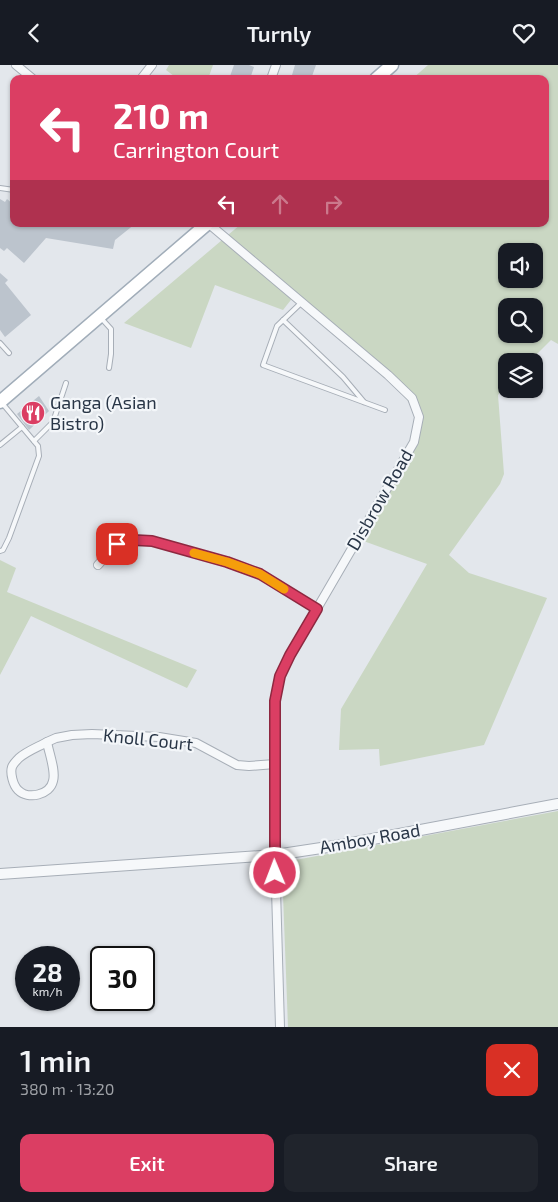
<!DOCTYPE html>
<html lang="en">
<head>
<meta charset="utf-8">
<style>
  body { margin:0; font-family:"Exo 2",sans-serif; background:#20242c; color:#f1f3f6; height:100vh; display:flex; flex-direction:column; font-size:19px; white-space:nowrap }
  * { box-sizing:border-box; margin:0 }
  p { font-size:16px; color:#9ea1a6 }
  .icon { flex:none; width:28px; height:28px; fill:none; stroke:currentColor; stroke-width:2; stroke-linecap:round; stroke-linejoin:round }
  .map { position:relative; height:962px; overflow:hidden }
  .details { display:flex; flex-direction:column; background:#171b24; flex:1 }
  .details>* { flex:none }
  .banner { position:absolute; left:10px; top:10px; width:539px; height:152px; border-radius:10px; box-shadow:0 1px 4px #0004; background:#db3e63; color:#fff; overflow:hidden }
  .tools { position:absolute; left:498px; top:178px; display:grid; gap:10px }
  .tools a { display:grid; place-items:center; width:45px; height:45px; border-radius:10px; background:#171b24; box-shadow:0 1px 4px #0004; font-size:25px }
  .speed { position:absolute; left:15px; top:881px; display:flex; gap:10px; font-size:25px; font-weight:700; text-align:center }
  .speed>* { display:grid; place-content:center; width:65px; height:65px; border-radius:50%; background:#171b24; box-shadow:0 1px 4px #0004; line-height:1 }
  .speed small { font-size:12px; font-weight:400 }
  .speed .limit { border:2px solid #111; border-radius:8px; background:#fff; color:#111 }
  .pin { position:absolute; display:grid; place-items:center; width:42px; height:42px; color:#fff; margin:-21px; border-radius:10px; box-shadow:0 2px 8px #0006 }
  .me { position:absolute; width:55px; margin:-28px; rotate:359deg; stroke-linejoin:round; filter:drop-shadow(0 0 4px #0008) }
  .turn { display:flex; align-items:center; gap:18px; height:105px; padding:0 20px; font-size:22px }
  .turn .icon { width:65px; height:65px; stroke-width:2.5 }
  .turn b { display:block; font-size:35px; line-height:42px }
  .lanes { display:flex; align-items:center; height:48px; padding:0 20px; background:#0003; justify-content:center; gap:25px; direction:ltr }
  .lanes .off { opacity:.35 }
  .round { display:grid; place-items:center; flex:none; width:52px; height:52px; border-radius:10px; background:#20242c }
  .headline { display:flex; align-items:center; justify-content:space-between; height:85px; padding:0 20px }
  h1 { font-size:30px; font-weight:600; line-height:38px }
  .cta { display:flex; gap:10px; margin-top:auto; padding:10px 20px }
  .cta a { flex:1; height:58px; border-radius:10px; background:#db3e63; color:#fff; font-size:20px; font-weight:600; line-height:58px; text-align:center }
  .cta a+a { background:#20242c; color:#f1f3f6 }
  header { display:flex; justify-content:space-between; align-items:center; height:65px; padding:0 20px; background:#171b24; font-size:22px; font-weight:600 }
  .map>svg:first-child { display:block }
</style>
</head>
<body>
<header><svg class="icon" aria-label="back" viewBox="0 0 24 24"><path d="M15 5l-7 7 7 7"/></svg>Turnly<svg class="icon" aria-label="heart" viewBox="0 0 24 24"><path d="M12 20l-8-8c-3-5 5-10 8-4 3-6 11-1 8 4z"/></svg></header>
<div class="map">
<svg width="558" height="962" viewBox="0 0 558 962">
  <rect width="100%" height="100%" fill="#e3e7ec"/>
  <g fill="#cad7c3" fill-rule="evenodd">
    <polygon points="169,0 213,0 208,14 178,14 166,5"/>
    <path d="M428 0H558V279L551 275 530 296H506V321L498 330 504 409 500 419 449 490 469 508 547 533 484 680 380 701 379 684 339 685 341 644 427 499 358 474 415 379 420 356 401 325 294 231 283 245 215 220 191 283 124 258 241 159H545V14H412ZM506 186H534V214H506ZM506 241H534V269H506Z"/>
    <polygon points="0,495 16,503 7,527 197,605 187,623 31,551 0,610"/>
    <polygon points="558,746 558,962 288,962 282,803 290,796"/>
  </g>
  <g fill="#bcc4cd">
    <polygon points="234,0 249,0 254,2 250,14 229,14"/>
    <polygon points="295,0 316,0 311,14 303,14 292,10"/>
    <polygon points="0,134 5,137 7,134 14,140 14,159 135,159 115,175 113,184 46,173 24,198 7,183 4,186 0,183"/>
    <polygon points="0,208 8,215 5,218 31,250 5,272 0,265"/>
    <polygon points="39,331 49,346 29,365 17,349"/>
  </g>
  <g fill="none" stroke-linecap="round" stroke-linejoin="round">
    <g stroke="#a7aeb7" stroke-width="6">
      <g id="service">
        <polyline points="0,123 14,125"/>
        <polyline points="302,237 277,261 263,300 385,345"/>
        <polyline points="101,253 111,264 111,289 109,303"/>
        <polyline points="283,255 343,312 364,337"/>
        <polyline points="0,278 9,288"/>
        <polyline points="34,376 53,357 66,318"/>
        <polyline points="0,380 22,362"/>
        <polyline points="0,486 3,485 9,473 39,391 38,381 2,338"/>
      </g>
    </g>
    <g stroke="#a7aeb7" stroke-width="10">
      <g id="minor">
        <polyline points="16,0 33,14"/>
        <polyline points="141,14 152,0"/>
        <polyline points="271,14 276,0"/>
        <polyline points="209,159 388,310 412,333 419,352 414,377 290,590 280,611 275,636 275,790 280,962"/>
        <polyline points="98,500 117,479 133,475 152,476 227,497 260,509 317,544"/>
        <polyline points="47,677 56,673 72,670 92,669 159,672 196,678 237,700 249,701 275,699"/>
        <path d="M47 677C49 688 56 706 53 716 50 730 28 735 18 725 13 720 10 708 12 702 13 699 17 695 19 693 27 686 38 682 47 677Z"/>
      </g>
    </g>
    <g stroke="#a7aeb7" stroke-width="12">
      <polyline id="tertiary" points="0,809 275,790 341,780 558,739"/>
    </g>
    <g stroke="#a1adb9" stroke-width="15">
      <g id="primary">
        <polyline points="376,14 392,0"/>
        <polyline points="0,337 207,159"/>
      </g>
    </g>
    <use href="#service" stroke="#f6f8fa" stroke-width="4"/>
    <use href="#minor" stroke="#f6f8fa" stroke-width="8"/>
    <use href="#tertiary" stroke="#f6f8fa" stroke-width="10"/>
    <use href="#primary" stroke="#fff" stroke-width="12"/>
  </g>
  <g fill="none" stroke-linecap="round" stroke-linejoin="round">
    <g stroke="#8e2840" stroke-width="12">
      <polyline id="route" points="117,479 133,475 152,476 227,497 260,509 317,544 290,590 280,611 275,636 275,808"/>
    </g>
    <use href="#route" stroke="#db3e63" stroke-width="9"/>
    <polyline stroke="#f59e0b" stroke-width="9" points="194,488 227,497 260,509 284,524"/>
  </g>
  <defs>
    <g id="restaurant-disc" transform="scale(1.25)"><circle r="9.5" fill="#db3e63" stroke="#f3f6f9"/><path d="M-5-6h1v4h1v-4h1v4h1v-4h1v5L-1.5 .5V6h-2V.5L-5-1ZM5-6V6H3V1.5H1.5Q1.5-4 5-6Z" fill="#fff"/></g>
  </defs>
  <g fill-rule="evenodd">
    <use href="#restaurant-disc" x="33" y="348"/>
  </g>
  <g text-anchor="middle" stroke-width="4.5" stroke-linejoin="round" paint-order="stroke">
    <g font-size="18" fill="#293647" stroke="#f3f6f9" text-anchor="start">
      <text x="50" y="344">Ganga (Asian<tspan x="50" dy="21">Bistro)</tspan></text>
    </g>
    <g font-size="18" fill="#293647" stroke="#f3f6f9">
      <text transform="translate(380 435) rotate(-60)" y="6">Disbrow Road</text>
      <text transform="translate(148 675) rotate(6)" y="6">Knoll Court</text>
      <text transform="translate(370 774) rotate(-10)" y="6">Amboy Road</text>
    </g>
  </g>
</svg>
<div class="tools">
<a><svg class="icon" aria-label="sound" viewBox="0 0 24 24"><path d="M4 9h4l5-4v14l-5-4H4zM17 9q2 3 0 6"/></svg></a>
<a><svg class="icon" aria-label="search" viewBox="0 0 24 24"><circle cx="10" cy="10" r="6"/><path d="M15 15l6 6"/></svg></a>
<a><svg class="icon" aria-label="layers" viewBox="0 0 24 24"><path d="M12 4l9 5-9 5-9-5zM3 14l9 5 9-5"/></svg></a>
</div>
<div class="speed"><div>28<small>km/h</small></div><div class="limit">30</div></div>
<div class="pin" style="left:117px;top:479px;background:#d93025"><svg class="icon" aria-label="arrive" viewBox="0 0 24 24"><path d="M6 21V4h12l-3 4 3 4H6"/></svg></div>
<svg class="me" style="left:275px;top:808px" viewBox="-20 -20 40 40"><circle r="17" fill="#db3e63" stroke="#fff" stroke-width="3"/><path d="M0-11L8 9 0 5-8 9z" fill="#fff"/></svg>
<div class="banner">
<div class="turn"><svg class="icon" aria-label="left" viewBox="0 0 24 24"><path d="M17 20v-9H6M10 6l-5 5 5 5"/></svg><div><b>210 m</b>Carrington Court</div></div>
<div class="lanes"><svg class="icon" aria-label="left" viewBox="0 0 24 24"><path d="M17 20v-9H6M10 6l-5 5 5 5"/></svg><svg class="icon off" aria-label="ahead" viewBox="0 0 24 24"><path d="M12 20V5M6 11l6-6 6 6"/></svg><svg class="icon off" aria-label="right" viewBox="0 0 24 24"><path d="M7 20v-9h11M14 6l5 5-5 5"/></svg></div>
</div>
</div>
<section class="details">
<div class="headline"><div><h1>1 min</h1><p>380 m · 13:20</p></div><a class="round" style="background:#d93025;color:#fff"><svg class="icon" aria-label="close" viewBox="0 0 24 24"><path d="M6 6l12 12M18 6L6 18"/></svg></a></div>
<div class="cta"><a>Exit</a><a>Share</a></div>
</section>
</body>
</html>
